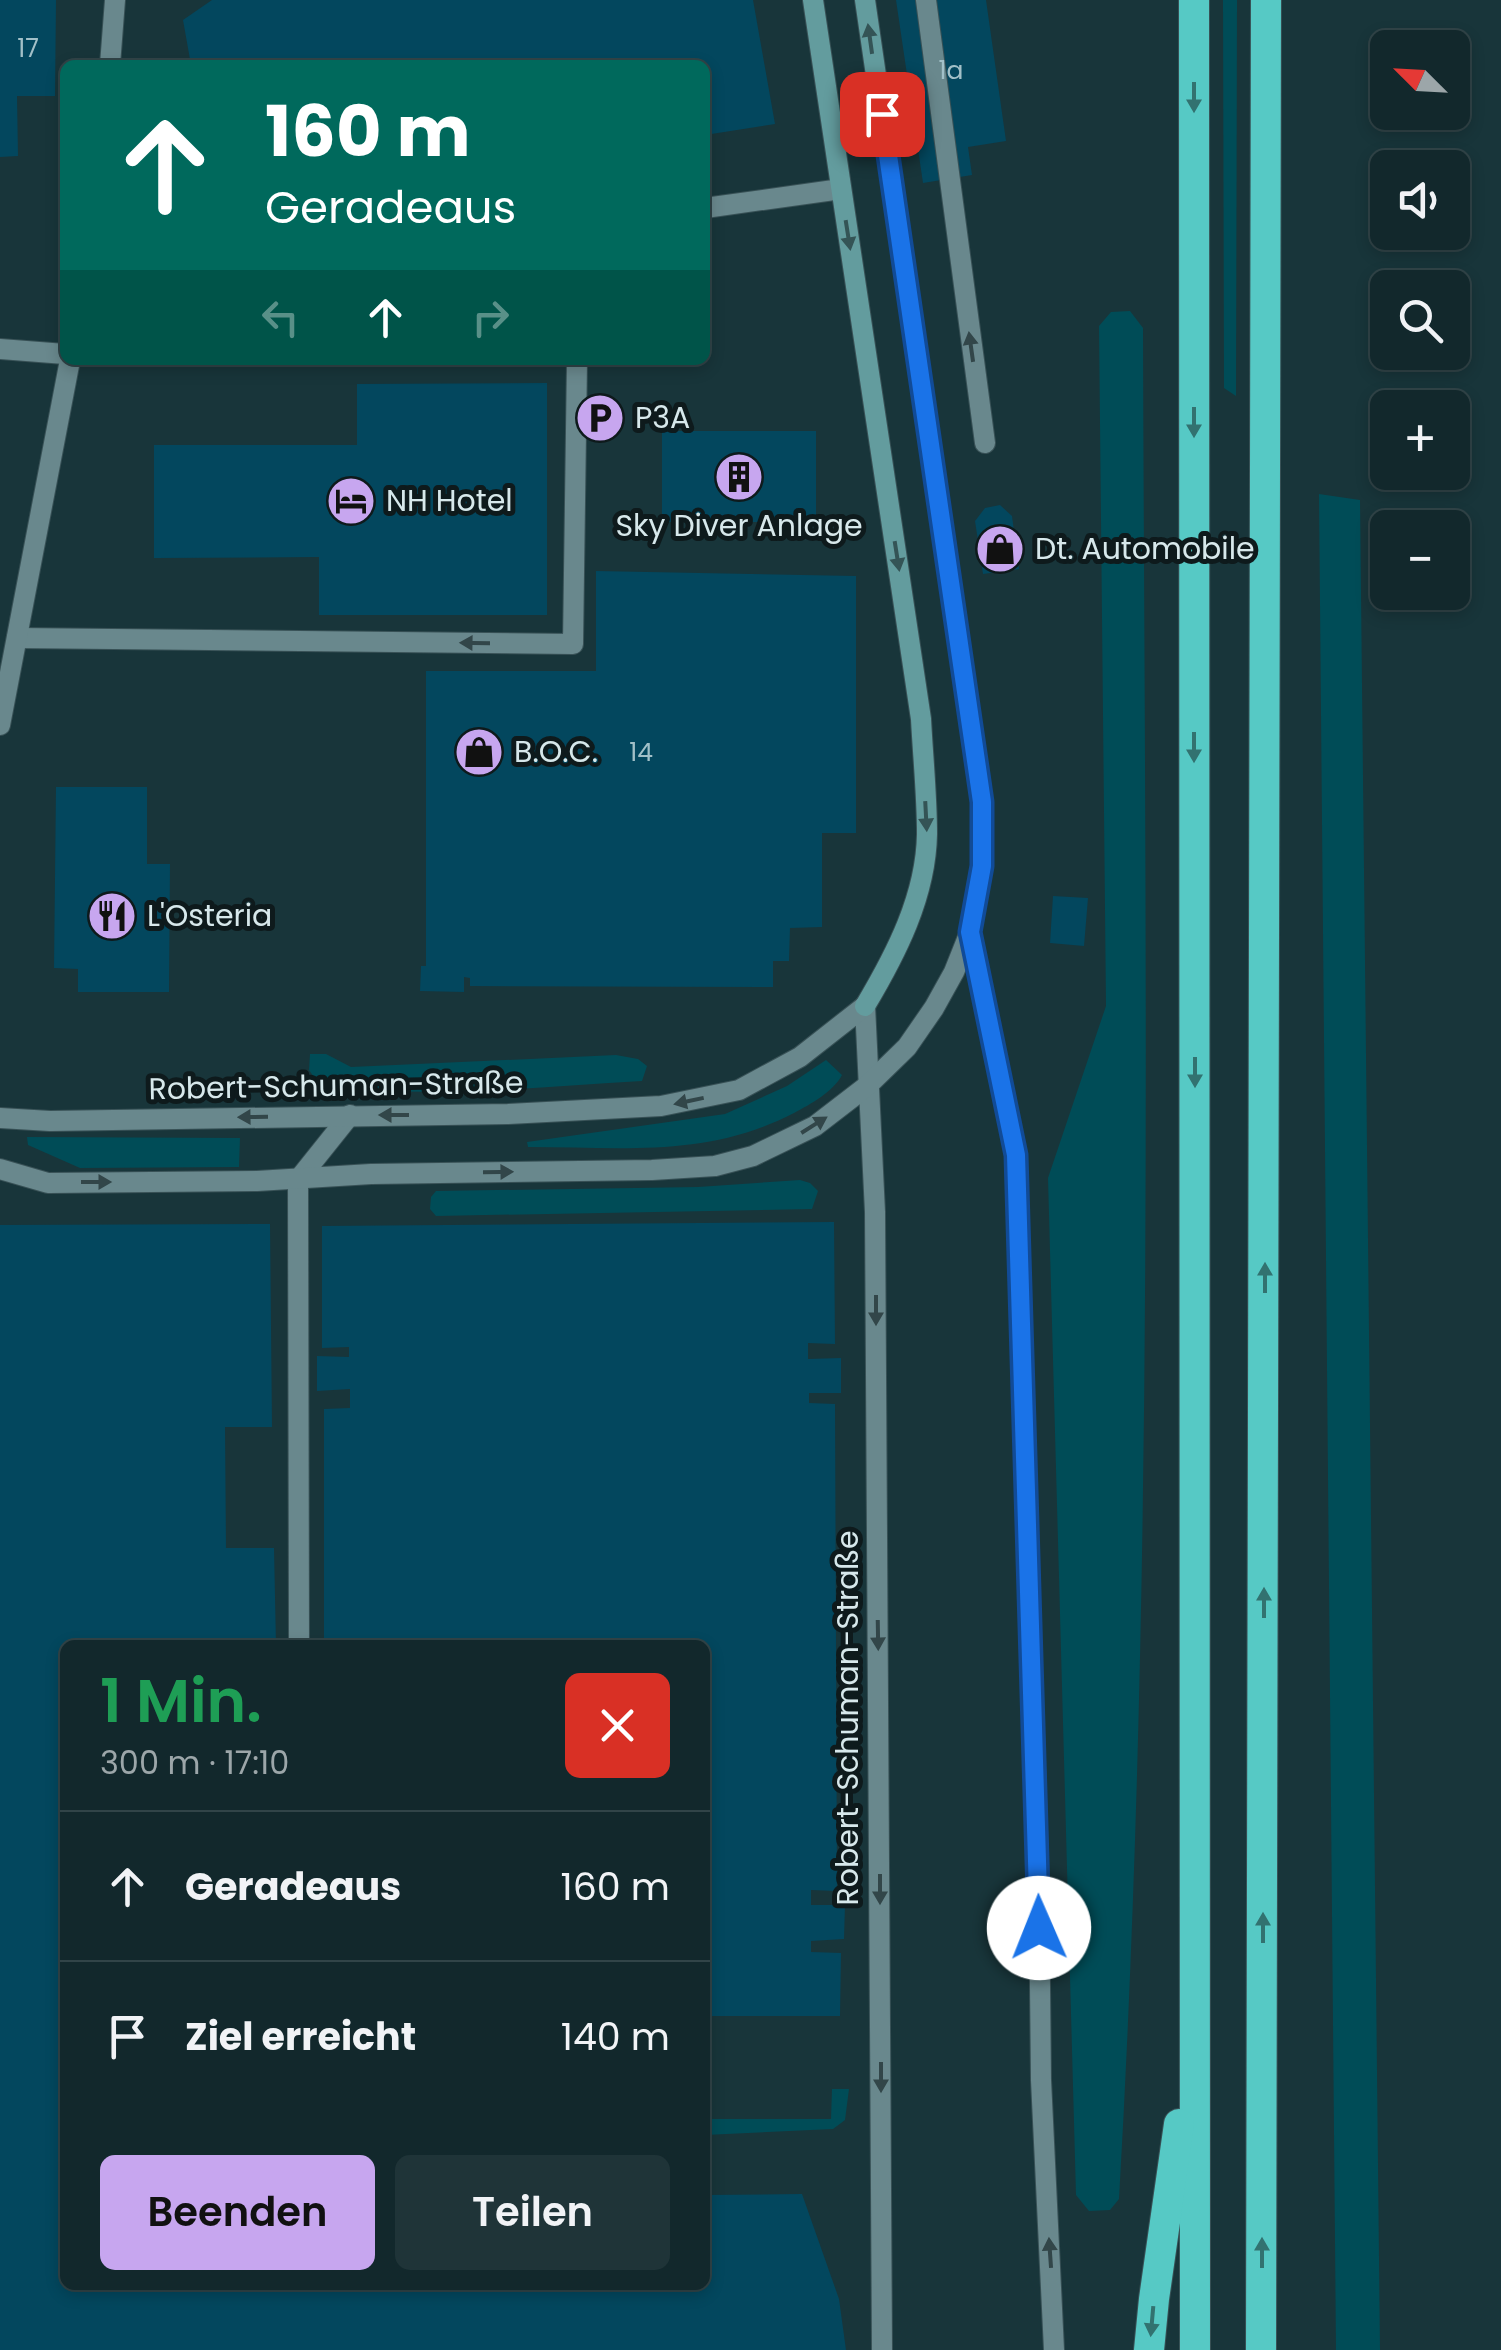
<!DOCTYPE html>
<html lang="de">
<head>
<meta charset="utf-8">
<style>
  body { margin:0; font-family:Poppins,sans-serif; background:#1f3438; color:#f1f3f6; height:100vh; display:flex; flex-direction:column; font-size:38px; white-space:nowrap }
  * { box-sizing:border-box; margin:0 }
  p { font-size:32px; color:#9ca6a9 }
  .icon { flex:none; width:55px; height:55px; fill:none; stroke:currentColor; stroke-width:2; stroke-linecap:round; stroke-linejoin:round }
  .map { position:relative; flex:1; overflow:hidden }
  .side { position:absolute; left:60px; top:1640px; width:650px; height:650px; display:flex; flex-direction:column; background:#12282c; border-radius:15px; box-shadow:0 5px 15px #0003,0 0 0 2px #314448 }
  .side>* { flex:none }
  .guide { position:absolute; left:60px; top:60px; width:650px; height:305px; border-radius:15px; box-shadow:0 5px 15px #0003,0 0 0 2px #314448; background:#00695c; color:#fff; overflow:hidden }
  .needle { width:65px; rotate:294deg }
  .controls { position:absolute; left:1370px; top:30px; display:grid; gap:20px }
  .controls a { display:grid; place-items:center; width:100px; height:100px; border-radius:15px; background:#12282c; box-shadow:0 5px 15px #0003,0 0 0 2px #314448; font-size:50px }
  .pin { position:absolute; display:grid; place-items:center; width:85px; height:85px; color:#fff; margin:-42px; border-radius:20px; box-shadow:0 5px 15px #0006 }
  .me { position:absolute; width:110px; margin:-55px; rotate:359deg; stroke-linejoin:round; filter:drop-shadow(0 0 8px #0008) }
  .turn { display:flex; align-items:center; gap:35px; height:210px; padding:0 40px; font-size:45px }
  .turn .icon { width:130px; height:130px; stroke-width:2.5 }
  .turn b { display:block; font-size:70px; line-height:85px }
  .lanes { display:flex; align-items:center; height:95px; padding:0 40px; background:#0003; justify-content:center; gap:50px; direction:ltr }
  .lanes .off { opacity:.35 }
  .round { display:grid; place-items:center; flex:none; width:105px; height:105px; border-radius:15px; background:#1f3438 }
  .headline { display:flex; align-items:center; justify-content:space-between; height:170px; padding:0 40px }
  h1 { font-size:60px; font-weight:600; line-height:75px; color:#1e9e55 }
  .cta { display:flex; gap:20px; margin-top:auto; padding:20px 40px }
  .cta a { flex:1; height:115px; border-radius:15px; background:#c7a6ef; color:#111; font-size:40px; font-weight:600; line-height:115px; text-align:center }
  .cta a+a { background:#1f3438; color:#f1f3f6 }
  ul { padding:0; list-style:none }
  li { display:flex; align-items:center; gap:30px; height:150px; padding:0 40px; border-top:2px solid #314448 }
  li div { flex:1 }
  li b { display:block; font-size:38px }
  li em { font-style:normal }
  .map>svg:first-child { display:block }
</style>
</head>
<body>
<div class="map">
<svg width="1501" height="2350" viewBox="0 0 1501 2350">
  <rect width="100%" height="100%" fill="#18353a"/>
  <g fill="#004c57">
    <polygon points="1223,0 1237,0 1236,396 1224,388"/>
    <path d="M1130 311 1143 328C1145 951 1155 1576 1119 2199L1110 2210 1089 2211 1076 2195 1048 1178 1106 1006 1099 326 1111 312Z"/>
    <polygon points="1319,494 1360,500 1380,2350 1336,2350"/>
    <path d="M310 1054H326L351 1067 616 1055 638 1059 647 1066 642 1081C536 1087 426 1099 320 1086L309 1070Z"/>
    <path d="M826 1060 842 1075C833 1092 811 1104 794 1113 707 1158 623 1147 528 1147L527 1142 725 1114 787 1086Z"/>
    <polygon points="27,1137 240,1138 239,1167 80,1168 28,1145"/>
    <polygon points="800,1180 810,1183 818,1191 812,1209 436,1216 430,1209 431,1197 436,1191 698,1187"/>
    <polygon points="832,2089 849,2089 845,2120 833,2129 705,2135 705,2119 831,2119"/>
  </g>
  <g fill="#03475e">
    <polygon points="0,0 56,0 55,96 17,96 18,156 0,157"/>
    <polygon points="212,0 753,0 775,124 705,135 705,65 191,65 183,20"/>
    <polygon points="896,0 986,0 1006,141 968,147 972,175 923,183"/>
    <polygon points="547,383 547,615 319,615 319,557 154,558 154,445 357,445 357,384"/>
    <rect x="662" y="431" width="154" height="91"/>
    <polygon points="1000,505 1012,516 1019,569 983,574 975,521 985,508"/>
    <polygon points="596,571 856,576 856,833 822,833 822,927 790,928 789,961 773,961 773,987 470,986 470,978 464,977 464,992 420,991 421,966 426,966 426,671 596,671"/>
    <polygon points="56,787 147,787 147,864 170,864 169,992 78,992 78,969 54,968"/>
    <polygon points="1053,896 1088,898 1084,946 1050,943"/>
    <polygon points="834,1222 835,1344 808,1343 808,1359 841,1358 841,1393 809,1393 809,1403 835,1404 837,1891 811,1890 811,1905 845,1905 844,1939 811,1941 811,1952 841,1953 840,2016 705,2016 705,1645 324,1645 324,1409 350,1408 350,1389 317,1391 317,1356 349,1357 349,1347 322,1348 322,1226"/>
    <polygon points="270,1224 272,1427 225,1427 226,1548 274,1548 276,1645 65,1645 65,2285 705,2285 705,2195 802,2194 839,2299 846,2350 0,2350 0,1225"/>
  </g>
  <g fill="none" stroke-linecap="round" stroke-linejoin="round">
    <g stroke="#385156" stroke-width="22">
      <g id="lane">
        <polyline points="926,0 985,443"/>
        <polyline points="705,208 841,189"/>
        <polyline points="17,638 573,644 577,360"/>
        <polyline points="970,932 1016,1155 1039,1893 1041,2080 1054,2350"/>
        <polyline points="865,1006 875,1212 882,2350"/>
        <polyline points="299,1645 298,1180 350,1115"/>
      </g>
    </g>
    <g stroke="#385156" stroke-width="22">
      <g id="street">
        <polyline points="110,65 115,0"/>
        <polyline points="0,349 65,354"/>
        <polyline points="0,725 70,360"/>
        <polyline points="0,1118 50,1121 508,1114 661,1106 739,1090 800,1057 865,1006"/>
        <polyline points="0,1169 48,1183 257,1181 371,1174 652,1170 715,1166 753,1156 815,1126 867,1086 907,1047 934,1008 954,972 970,932"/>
      </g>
    </g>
    <g stroke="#385156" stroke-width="22">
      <g id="secondary">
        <path d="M813 0 921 719C923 757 927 796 927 834 926 896 896 954 865 1006"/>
        <polyline points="865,0 982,801 982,866 970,932"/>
      </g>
    </g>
    <g stroke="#385156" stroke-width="32">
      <g id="highway">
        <polyline points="1194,0 1195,2350"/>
        <polyline points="1149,2350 1154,2299 1179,2124"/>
        <polyline points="1261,2350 1266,0"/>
      </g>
    </g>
    <use href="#lane" stroke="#69888d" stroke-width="20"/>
    <use href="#street" stroke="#69888d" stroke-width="20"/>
    <use href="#secondary" stroke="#639c9e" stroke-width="20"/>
    <use href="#highway" stroke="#56c9c5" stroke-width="30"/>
  </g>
  <defs><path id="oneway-solid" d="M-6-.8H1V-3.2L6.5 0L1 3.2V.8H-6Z" transform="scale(2.5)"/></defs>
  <g fill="#345456">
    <use href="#oneway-solid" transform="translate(870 39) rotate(-98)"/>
    <use href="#oneway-solid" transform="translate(848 235) rotate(81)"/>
    <use href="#oneway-solid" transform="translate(897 556) rotate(81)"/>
    <use href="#oneway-solid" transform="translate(926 816) rotate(87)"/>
  </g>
  <g fill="#327270">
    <use href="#oneway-solid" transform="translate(1194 97) rotate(90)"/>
    <use href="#oneway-solid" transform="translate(1194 422) rotate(90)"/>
    <use href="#oneway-solid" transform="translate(1194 747) rotate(90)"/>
    <use href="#oneway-solid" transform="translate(1195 1072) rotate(90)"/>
    <use href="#oneway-solid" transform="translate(1265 1278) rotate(-90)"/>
    <use href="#oneway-solid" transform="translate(1264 1603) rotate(-90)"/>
    <use href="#oneway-solid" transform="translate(1263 1928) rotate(-90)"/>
    <use href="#oneway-solid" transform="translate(1262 2253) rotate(-90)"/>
    <use href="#oneway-solid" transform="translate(1152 2321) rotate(95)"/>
  </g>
  <g fill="#324649">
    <use href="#oneway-solid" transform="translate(971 347) rotate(-98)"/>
    <use href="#oneway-solid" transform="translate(475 643) rotate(-179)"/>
    <use href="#oneway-solid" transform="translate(689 1101) rotate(168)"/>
    <use href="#oneway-solid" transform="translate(394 1115) rotate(180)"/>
    <use href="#oneway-solid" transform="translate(253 1117) rotate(179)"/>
    <use href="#oneway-solid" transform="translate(814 1125) rotate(-32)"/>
    <use href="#oneway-solid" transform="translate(498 1172) rotate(-1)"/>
    <use href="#oneway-solid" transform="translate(96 1182)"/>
    <use href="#oneway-solid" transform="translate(876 1310) rotate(90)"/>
    <use href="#oneway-solid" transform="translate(878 1635) rotate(89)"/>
    <use href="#oneway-solid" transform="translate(880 1889) rotate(90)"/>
    <use href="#oneway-solid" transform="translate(881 2077) rotate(90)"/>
    <use href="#oneway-solid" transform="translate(1050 2253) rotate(-94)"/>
  </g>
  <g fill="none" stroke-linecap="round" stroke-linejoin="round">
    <g stroke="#114b97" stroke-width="25">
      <polyline id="route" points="882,114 982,802 982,866 970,932 1016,1155 1039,1928"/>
    </g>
    <use href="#route" stroke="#1a73e8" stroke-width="18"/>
  </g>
  <defs>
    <g id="parking-disc" transform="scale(2.5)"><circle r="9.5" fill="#c7a6ef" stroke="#0e1a1c"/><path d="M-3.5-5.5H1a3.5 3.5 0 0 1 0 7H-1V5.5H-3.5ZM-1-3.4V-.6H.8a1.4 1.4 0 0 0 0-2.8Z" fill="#111"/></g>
    <g id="building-disc" transform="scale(2.5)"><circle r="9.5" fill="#c7a6ef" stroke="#0e1a1c"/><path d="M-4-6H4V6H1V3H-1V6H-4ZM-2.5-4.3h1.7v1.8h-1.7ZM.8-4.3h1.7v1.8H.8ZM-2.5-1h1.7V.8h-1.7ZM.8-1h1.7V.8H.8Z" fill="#111"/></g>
    <g id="hotel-disc" transform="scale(2.5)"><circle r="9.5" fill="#c7a6ef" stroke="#0e1a1c"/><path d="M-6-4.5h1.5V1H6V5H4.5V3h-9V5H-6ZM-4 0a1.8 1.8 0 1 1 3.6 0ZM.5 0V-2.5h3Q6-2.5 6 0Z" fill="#111"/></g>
    <g id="shop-disc" transform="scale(2.5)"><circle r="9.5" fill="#c7a6ef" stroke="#0e1a1c"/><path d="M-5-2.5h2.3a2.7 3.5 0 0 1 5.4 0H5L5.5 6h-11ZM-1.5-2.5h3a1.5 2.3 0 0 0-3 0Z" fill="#111"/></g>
    <g id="restaurant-disc" transform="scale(2.5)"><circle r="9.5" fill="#c7a6ef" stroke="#0e1a1c"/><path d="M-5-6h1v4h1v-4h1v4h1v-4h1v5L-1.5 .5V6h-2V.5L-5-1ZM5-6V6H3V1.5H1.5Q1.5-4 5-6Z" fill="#111"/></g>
  </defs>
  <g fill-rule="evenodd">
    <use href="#parking-disc" x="600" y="418"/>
    <use href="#building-disc" x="739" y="477"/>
    <use href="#hotel-disc" x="351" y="501"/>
    <use href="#shop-disc" x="1000" y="549"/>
    <use href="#shop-disc" x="479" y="752"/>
    <use href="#restaurant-disc" x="112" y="916"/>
  </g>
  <g text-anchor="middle" stroke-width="10" stroke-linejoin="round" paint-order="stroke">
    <g font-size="25" fill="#a2c0c8">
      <text x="28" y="57">17</text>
      <text x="951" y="79">1a</text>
      <text x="641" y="761">14</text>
    </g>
    <g font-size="30" fill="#d7e8eb" stroke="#0e1a1c" text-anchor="start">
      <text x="635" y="428">P3A</text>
      <text x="386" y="511">NH Hotel</text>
      <text x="739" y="536" text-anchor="middle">Sky Diver Anlage</text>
      <text x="1035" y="559">Dt. Automobile</text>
      <text x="514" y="762">B.O.C.</text>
      <text x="147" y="926">L'Osteria</text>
    </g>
    <g font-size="30" fill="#d7e8eb" stroke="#0e1a1c">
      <text transform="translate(336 1086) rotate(-1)" y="10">Robert-Schuman-Straße</text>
      <text transform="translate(848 1718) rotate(-90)" y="10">Robert-Schuman-Straße</text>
    </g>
  </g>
</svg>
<div class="controls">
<a><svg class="needle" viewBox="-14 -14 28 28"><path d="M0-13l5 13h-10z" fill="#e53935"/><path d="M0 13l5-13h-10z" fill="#9ca6a9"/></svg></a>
<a><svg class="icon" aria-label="sound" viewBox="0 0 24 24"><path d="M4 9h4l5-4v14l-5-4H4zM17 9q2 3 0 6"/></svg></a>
<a><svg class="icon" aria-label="search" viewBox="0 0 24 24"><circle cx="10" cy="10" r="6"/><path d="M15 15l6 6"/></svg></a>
<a>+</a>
<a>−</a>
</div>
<div class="pin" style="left:882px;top:114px;background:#d93025"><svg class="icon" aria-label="arrive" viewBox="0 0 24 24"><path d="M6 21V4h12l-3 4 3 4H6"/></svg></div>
<svg class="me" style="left:1039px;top:1928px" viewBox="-20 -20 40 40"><circle r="19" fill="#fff"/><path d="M0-13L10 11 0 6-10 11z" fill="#1a73e8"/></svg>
<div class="guide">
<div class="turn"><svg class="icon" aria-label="ahead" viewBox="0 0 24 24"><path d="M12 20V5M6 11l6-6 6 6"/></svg><div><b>160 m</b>Geradeaus</div></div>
<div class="lanes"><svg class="icon off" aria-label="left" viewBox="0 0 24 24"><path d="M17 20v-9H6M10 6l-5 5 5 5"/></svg><svg class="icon" aria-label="ahead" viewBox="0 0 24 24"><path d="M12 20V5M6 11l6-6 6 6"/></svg><svg class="icon off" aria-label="right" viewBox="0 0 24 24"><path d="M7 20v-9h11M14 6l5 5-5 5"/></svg></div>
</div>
<section class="side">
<div class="headline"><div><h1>1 Min.</h1><p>300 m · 17:10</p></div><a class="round" style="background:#d93025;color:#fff"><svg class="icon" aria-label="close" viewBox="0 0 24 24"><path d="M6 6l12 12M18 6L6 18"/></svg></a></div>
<ul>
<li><svg class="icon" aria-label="ahead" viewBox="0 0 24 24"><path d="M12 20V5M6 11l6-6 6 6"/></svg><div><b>Geradeaus</b></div><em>160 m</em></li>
<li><svg class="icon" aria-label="arrive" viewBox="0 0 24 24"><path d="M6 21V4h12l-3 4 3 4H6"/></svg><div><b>Ziel erreicht</b></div><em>140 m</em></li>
</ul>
<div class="cta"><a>Beenden</a><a>Teilen</a></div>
</section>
</div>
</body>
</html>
